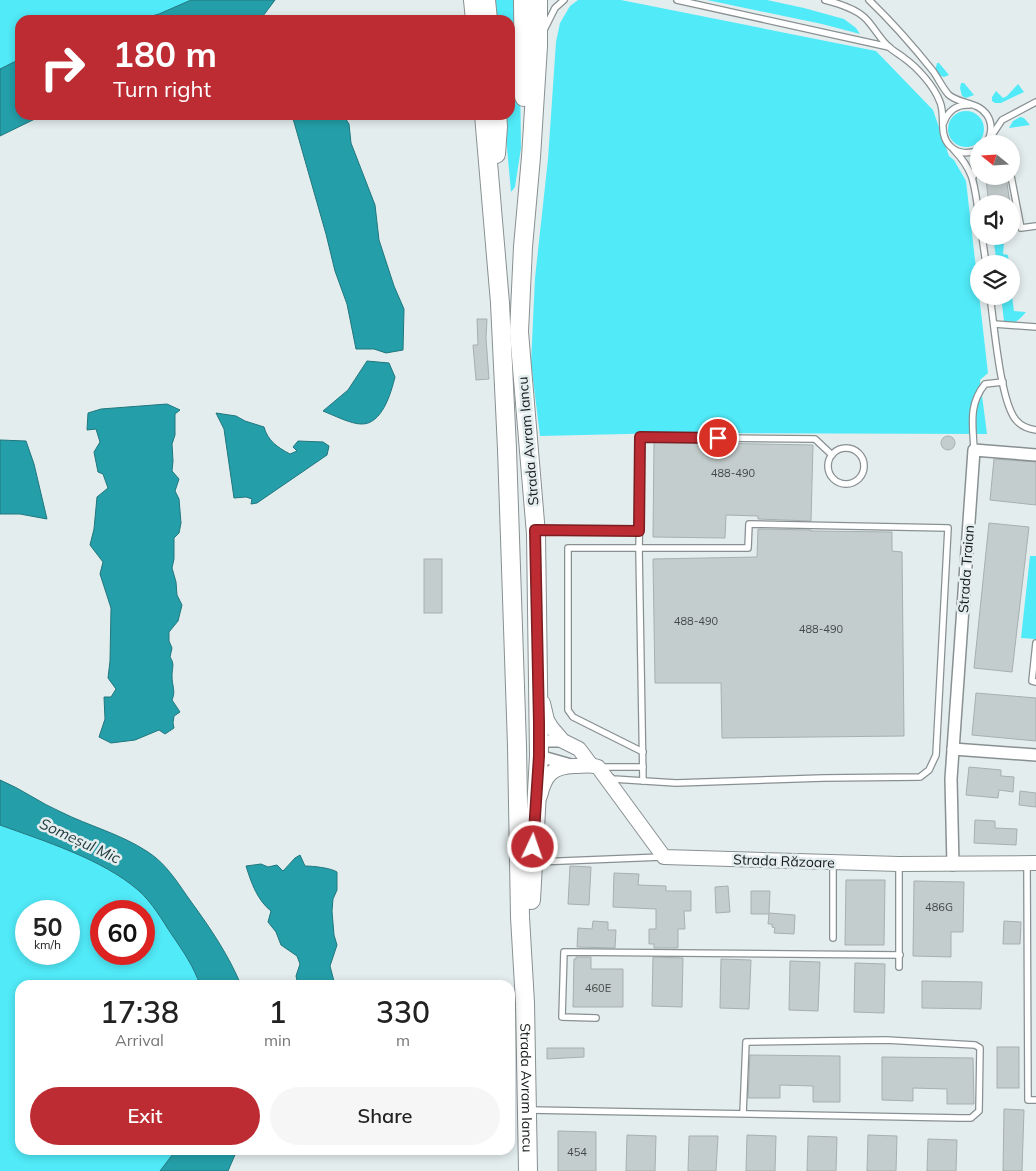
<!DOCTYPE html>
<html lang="en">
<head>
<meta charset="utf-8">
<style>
  body { margin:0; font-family:Mulish,sans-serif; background:#f6f6f6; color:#222; height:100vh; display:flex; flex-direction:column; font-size:19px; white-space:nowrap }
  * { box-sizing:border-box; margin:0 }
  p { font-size:16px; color:#767676 }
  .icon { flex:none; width:28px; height:28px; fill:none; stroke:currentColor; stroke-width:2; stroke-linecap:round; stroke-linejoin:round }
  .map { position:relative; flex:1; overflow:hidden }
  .drawer { position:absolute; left:15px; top:980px; width:500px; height:175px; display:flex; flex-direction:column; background:#fff; border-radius:15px; box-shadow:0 2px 8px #0003 }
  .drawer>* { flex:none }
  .guide { position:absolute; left:15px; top:15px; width:500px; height:105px; border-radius:15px; box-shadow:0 2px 8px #0003; background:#bc2c32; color:#fff; overflow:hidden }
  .needle { width:32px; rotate:288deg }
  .tools { position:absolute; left:970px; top:135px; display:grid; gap:10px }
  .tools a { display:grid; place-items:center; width:50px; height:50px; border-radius:50%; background:#fff; box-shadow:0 2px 8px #0003; font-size:25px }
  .speed { position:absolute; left:15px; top:900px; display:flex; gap:10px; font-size:25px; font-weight:700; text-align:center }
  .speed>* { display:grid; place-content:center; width:65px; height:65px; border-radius:50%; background:#fff; box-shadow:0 2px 8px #0003; line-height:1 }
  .speed small { font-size:12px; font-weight:400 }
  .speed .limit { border:8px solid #d22; background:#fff; color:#111 }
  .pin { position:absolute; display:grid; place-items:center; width:42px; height:42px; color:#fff; margin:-21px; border:2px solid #fff; border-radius:50%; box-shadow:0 1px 5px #0007 }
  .me { position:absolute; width:55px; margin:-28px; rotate:3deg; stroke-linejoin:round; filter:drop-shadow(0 0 4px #0008) }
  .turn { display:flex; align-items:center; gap:18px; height:105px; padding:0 15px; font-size:22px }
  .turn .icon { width:65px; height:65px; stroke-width:2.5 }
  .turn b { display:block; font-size:35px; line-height:42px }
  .eta { display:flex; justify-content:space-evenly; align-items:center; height:85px; text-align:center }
  .eta b { font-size:30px; font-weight:600; line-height:35px }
  .cta { display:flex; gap:10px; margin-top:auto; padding:10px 15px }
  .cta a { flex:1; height:58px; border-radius:30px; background:#bc2c32; color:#fff; font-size:20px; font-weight:600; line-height:58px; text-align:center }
  .cta a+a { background:#f6f6f6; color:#222 }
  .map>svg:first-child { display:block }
</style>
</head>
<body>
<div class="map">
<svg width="1036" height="1171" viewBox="0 0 1036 1171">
  <rect width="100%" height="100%" fill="#e4edee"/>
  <g fill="#51eaf8" fill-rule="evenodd">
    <polygon points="0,0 191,0 159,14 137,20 20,20 20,59 0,69"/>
    <polygon points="493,0 519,0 521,148 515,187 511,192 504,115 510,115 510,20 495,20"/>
    <polygon points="578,0 621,0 876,51 933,110 949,156 954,160 966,181 988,373 980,380 987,434 669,433 540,436 531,363 535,278 548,159 556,42 560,23 570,6"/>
    <polygon points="707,0 767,0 804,8 844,19 856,28 860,34 822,24"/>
    <polygon points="937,63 939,63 949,75 944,77 938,75 935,71"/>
    <polygon points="961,83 964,83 974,95 966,98 962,96 960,88"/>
    <polygon points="1018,84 1024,92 1001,103 995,103 992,101 992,97 996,91 1003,98 1007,96"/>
    <circle cx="966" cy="129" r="18"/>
    <polygon points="1020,117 1024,118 1030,125 1009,128 1013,121"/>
    <polygon points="994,244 1004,244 1003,254 1008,255 1009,264 997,264"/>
    <path d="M1011 289 1014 311 1026 312C1019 320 1014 326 1004 321L1001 296H1011Z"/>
    <polygon points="1030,556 1036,556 1036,639 1021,638"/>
    <path d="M0 825C44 841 102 859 138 890 152 902 162 920 172 935 183 951 194 967 200 985H20V1150H176L160 1171H0ZM26 911H69V954H26ZM101 911H144V954H101Z"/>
  </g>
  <g fill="#249fa9" stroke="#20777e">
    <polygon points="191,0 275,0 260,20 137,20 159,14"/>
    <polygon points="20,59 20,115 43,115 0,136 0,69"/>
    <polygon points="292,115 343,115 349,124 351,143 375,205 379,240 394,286 404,309 403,350 386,353 374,349 356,349 347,304 335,271 326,234"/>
    <path d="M367 361 389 363 395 377C391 393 382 425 361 424 351 424 333 415 323 411L348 390Z"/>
    <path d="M167 404 180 410 175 414V435L172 444 173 461 172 471 179 479 175 491 179 499 181 523 179 533 174 538V559L172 568 176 582 177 595 182 605 178 621 169 632V641L172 648 170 657C175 664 172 668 172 676 172 686 176 691 172 700L180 712 174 716 173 723 174 728 165 734 159 730 135 740 111 743 99 737 105 719 104 697H111L116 689 108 678 110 661 111 608 100 574 103 562 90 545 94 529 97 497 108 488 103 474 98 472 94 452 100 442 96 429 87 430 88 413 101 409Z"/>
    <path d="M216 413 236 416 245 421 264 427C268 441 277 447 290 454L297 451 293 447 298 441 323 442 329 446 327 455 257 503 251 504 252 499 246 497 234 498 224 429Z"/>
    <polygon points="0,440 26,441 34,464 47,519 20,514 0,514"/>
    <path d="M0 780C22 789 40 803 61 812 89 826 121 834 148 852 167 864 179 885 192 903 211 929 229 956 241 985H200C194 967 183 951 172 935 162 920 152 902 138 890 102 859 44 841 0 825Z"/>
    <path d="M300 855 305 866C313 866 331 868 337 872V890L333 899 332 911 334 935 337 945 330 966 335 985H298L296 976 300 964 297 956 281 945 276 932 268 922 271 911C257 900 251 882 246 866L261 864 268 867 277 865 283 871 295 858Z"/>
    <polygon points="176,1150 237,1150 228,1171 160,1171"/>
  </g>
  <g fill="#c4cdcd" stroke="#a7afb0">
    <polygon points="1006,176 1010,204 989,204 986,180"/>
    <polygon points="477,319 487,319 486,338 489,379 476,380 473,345 478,345"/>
    <circle cx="948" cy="443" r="7"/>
    <polygon points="654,442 813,445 811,521 758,519 758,516 726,515 725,538 653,537"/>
    <polygon points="994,459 1036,462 1036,505 990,500"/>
    <polygon points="989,523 1029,527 1012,672 974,668"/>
    <polygon points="758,529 811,530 811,531 892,532 892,551 902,552 904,736 722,738 721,683 655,683 653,559 757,557"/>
    <rect x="424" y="559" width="18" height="54"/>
    <polygon points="976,693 1036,698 1036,741 972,735"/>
    <polygon points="969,767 1001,770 1001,776 1014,777 1013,792 999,790 998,798 966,795"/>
    <polygon points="1020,791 1036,793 1036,807 1019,805"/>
    <polygon points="975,820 995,821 995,828 1017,829 1016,845 974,843"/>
    <polygon points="570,866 591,867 589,905 568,904"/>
    <polygon points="614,873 639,874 638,885 666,886 666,891 691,891 691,911 684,911 685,929 678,929 678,948 654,948 654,944 649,944 649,929 656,929 656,909 613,907"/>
    <polygon points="846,880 885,880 884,945 845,945"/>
    <polygon points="914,881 964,882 963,932 951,932 951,957 913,956"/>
    <polygon points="728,886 730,912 716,913 715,887"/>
    <polygon points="751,891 770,891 769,913 795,915 794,934 774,933 775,928 772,927 772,924 768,924 769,914 751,914"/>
    <polygon points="593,921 608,922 608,930 616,930 615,948 577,947 578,928 592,929"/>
    <polygon points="1004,921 1021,922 1020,944 1003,944"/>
    <polygon points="576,957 591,957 591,969 623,969 623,1007 573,1007 574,959 576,959"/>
    <polygon points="653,957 683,958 682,1007 652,1006"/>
    <polygon points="721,959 751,960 749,1009 720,1008"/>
    <polygon points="790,961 820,962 818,1011 789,1010"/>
    <polygon points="855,963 885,964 884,1013 854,1012"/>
    <polygon points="922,981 982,982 981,1009 922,1008"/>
    <rect x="997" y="1047" width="22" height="41"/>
    <polygon points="547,1048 584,1048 584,1057 547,1059"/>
    <polygon points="750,1055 840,1056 840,1102 813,1102 813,1086 780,1085 780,1098 748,1098"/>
    <polygon points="882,1057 973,1058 974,1104 947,1104 947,1089 913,1088 913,1101 882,1100"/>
    <polygon points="1004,1109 1024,1110 1022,1171 1003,1171"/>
    <polygon points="558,1131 596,1132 596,1171 558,1171"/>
    <polygon points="627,1135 656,1136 655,1171 626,1171"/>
    <polygon points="747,1135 776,1136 775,1171 746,1171"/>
    <polygon points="868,1135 897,1136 896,1171 867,1171"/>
    <polygon points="689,1136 718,1136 716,1171 688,1171"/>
    <polygon points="808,1136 837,1137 836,1171 807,1171"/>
    <polygon points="928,1139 957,1140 956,1171 927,1171"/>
  </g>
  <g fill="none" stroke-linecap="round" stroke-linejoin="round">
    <g stroke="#899091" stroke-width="8">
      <g id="service">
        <polyline points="677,0 889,47"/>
        <path d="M825 0C837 3 854 8 864 17 873 25 879 38 888 46 893 51 899 54 904 58 918 68 934 86 940 102 946 116 938 134 950 146 958 154 969 154 979 150"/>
        <path d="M869 0C892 22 913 46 933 71 938 78 942 87 948 94 957 104 978 101 987 115 993 124 992 136 985 144"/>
        <polyline points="544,30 555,8 564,0"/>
        <path d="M944 122C948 111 957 104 969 105"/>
        <polyline points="992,135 1002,120 1036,102"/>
        <path d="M954 150C976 173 974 187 979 216"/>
        <polyline points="1011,176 1021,228 1036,226"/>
        <polyline points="973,177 979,151"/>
        <polyline points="982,236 986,264"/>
        <path d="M990 296C994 323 1000 401 1016 420 1021 426 1029 429 1036 430"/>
        <polyline points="994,324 1036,327"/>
        <circle cx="846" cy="466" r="18"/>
        <path d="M974 450C973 425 968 405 985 384L1003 382"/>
        <polyline points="539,530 639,531"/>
        <polyline points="1036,643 1032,681 1036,682"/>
        <polyline points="600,767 643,767"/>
        <polyline points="609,776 613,779 676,783 823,778 920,777 929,770 936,755 948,528 749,524 748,548 568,548 568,710 573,717 643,752"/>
        <polyline points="643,781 639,549 641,437 815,439 832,455"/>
        <polyline points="536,862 662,857"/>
        <polyline points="833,863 833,938"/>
        <polyline points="899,864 899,967"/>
        <polyline points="1027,864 1028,1100 1036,1100"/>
        <polyline points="596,1018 562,1017 564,952 900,955"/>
        <polyline points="529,1110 960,1118 971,1118 979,1111 980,1048 975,1045 886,1040 746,1042 743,1114"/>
      </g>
    </g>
    <g stroke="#899091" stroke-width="14">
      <g id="minor">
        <polyline points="539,741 563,741"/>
        <polyline points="953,749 1036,755"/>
        <polyline points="539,756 571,765"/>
        <polyline points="953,865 951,779 974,450 1036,455"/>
      </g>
    </g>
    <g stroke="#899091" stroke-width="16">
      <g id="tertiary">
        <polyline points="543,703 547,720 551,727 563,741 579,749 591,765"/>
        <path d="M540 796C545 774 553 767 574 766 583 766 590 764 598 767L664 857 899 864 1036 863"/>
      </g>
    </g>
    <g stroke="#899091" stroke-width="20">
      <g id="primary">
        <polyline points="473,0 475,20"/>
        <polyline points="486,0 488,20"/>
        <polyline points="523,0 524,97"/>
        <path id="s1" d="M484 115 500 303 507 449 517 746 520 917 525 1003 528 1171"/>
        <polyline points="496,154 498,126 497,115"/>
        <polyline points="531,900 539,756 536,534 519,332 523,247 531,157 538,46 538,0"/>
      </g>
    </g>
    <use href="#service" stroke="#fff" stroke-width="5.5"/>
    <use href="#minor" stroke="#fff" stroke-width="11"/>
    <use href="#tertiary" stroke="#fff" stroke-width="14"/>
    <use href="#primary" stroke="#fff" stroke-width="18"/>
  </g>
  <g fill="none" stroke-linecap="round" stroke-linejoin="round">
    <g stroke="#7a1d20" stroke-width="12">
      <polyline id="route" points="533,847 539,756 539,723 535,530 639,531 640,437 718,438"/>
    </g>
    <use href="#route" stroke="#bc2c32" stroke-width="9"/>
  </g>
  <g text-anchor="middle" stroke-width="5" stroke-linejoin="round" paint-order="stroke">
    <g font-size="11" fill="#424747">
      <text x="733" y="477">488-490</text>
      <text x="696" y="625">488-490</text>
      <text x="821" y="633">488-490</text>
      <text x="939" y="911">486G</text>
      <text x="598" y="992">460E</text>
      <text x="577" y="1156">454</text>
    </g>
    <g font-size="14" fill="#171a1a" stroke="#e4edee">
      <text transform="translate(528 441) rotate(-95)" y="5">Strada Avram Iancu</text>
      <text transform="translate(966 569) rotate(-86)" y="5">Strada Traian</text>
      <text transform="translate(784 861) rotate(2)" y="5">Strada Răzoare</text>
      <text dy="5" stroke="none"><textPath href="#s1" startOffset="974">Strada Avram Iancu</textPath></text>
    </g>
    <g font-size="15" font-style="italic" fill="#20393c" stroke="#e4edee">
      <text transform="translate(80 841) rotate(25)" y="5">Someșul Mic</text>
    </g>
  </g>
</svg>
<div class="tools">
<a><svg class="needle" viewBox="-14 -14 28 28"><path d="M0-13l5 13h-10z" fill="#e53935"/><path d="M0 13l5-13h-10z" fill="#767676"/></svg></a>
<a><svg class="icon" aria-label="sound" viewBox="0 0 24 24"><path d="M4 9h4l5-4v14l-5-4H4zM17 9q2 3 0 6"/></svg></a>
<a><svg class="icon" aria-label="layers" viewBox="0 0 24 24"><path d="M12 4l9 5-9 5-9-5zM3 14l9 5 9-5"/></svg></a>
</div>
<div class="speed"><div>50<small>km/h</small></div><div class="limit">60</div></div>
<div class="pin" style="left:718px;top:438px;background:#d93025"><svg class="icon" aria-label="arrive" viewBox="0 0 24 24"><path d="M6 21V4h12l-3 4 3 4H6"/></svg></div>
<svg class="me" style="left:533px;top:847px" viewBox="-20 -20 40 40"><circle r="17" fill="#bc2c32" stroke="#fff" stroke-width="3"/><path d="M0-11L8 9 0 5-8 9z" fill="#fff"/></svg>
<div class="guide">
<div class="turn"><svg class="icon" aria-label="right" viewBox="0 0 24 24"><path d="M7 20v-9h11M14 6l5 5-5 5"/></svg><div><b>180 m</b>Turn right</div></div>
</div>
<section class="drawer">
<div class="eta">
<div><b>17:38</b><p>Arrival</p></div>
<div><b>1</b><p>min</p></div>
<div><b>330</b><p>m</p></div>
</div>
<div class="cta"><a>Exit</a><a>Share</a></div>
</section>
</div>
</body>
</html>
